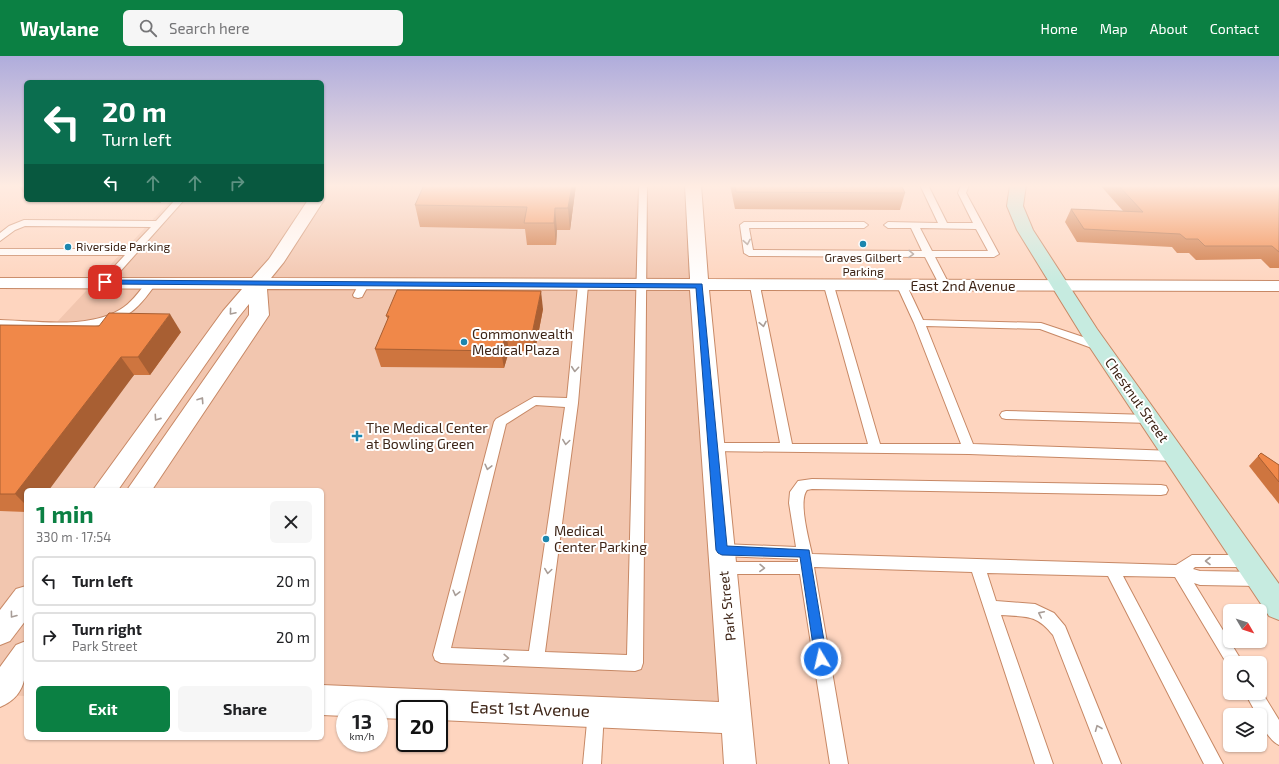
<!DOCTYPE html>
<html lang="en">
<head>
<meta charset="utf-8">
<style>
  body { margin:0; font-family:"Exo 2",sans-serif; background:#f6f6f6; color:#202124; height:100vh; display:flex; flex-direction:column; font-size:15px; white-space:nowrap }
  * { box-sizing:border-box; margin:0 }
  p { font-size:13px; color:#757577 }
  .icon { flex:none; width:22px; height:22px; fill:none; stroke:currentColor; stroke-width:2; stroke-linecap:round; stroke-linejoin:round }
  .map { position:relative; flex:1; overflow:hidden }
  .details { position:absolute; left:24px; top:432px; width:300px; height:252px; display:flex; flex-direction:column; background:#fff; border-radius:6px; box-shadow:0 1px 3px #0004 }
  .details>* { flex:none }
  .hud { position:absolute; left:24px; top:24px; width:300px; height:122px; border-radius:6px; box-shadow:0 1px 3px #0004; background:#0b6e4f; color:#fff; overflow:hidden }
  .needle { width:26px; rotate:129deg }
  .buttons { position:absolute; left:1223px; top:548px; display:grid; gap:8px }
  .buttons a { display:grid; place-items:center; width:44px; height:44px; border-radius:6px; background:#fff; box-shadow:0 1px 3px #0004; font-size:20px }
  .speed { position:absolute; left:336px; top:644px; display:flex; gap:8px; font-size:20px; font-weight:700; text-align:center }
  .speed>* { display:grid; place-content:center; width:52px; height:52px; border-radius:50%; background:#fff; box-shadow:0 1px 3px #0004; line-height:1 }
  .speed small { font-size:10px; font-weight:400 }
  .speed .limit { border:2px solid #111; border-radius:6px; background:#fff; color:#111 }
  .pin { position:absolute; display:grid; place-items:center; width:34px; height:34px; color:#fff; margin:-17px; border-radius:8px; box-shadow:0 2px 6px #0006 }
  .me { position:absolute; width:44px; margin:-22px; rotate:351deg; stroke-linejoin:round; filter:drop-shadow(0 0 3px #0008) }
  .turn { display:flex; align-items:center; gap:14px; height:84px; padding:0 12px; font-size:18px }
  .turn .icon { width:52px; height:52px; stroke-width:2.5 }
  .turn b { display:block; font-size:28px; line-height:34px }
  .lanes { display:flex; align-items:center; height:38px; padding:0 12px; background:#0003; justify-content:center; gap:20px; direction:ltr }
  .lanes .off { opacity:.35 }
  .round { display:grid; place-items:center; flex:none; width:42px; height:42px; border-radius:6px; background:#f6f6f6 }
  .overview { display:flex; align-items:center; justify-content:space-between; height:68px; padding:0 12px }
  h1 { font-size:24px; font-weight:700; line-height:30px; color:#0b8043 }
  .primary-button { display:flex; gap:8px; margin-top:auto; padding:8px 12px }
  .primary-button a { flex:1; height:46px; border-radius:6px; background:#0b8043; color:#fff; font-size:16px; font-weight:700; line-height:46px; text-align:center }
  .primary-button a+a { background:#f6f6f6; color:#202124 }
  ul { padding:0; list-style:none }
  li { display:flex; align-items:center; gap:12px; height:50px; margin:0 8px 6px; padding:0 4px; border:2px solid #e0e0e0; border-radius:6px }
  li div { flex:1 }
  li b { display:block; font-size:15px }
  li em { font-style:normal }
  header { display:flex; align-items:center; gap:24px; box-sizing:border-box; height:56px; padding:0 20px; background:#0b8043; color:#fff }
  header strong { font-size:19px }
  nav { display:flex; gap:22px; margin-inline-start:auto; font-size:14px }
  .search { width:280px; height:36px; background:#f6f6f6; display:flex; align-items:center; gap:10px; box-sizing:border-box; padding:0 14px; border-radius:6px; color:#757577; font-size:15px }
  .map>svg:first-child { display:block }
</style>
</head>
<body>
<header>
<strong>Waylane</strong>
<div class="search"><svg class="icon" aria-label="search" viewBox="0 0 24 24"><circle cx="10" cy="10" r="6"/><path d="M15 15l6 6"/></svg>Search here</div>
<nav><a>Home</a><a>Map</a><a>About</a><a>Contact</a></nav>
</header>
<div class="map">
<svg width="1279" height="708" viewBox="0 0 1279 708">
  <rect width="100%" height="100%" fill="#fed5bf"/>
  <polygon fill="#f2c6af" points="322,129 693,129 737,662 322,649 322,434 26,434 26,640 0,639 0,327 171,144 322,144"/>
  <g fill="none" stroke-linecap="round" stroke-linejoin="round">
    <g stroke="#c78865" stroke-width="2">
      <g id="lane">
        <path d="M639 129H647L643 607 641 613 635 615 441 607 435 604 433 599 494 366 496 363 534 341 567 342 578 229 583 226 588 229 578 347 545 596 627 599ZM536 349 565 351 529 595 451 592 506 368Z"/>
        <path d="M920 129H928L947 167H973L958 137 961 129H969L966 137 999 198 994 201H935L950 230 949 232H941L925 201 749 200 744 197 740 169 744 166H864L868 169 864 172H749L753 194 922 195 911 172H888L884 169 888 166 938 167ZM920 172 976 173 988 195H932Z"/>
        <polygon points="175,144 184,144 109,228 105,229 100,226 125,199 0,199 0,193 130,193 151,171 25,170 15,174 0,185 0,177 9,170 24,164 156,165"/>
        <path d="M152 223 157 226C150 236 141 249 131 256 94 281 41 271 0 270V264C37 265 92 274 124 251 134 244 141 233 148 224Z"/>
        <polygon points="364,225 369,228 362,241 358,242 354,241 353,239 360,226"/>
        <polygon points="755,227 760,230 792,388 868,388 824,230 829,227 834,230 880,388 961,388 914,267 897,230 902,227 907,230 923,264 1041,267 1104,288 1105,291 1100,295 1040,273 926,270 973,388 1175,395 1180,397 1181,400 1180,403 1175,405 969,398 709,395 707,392 709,389 713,387 780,387 750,230"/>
        <polygon points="1006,355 1150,359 1154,360 1156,363 1154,366 1150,367 1006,363 1002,362 1000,359 1002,356"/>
        <path d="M812 423 1161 429 1166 430 1168 434 1166 438 1161 439 812 433 807 434C798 445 809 484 812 498L1176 509 1192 499H1247L1252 501 1254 505 1252 509 1247 511H1195L1193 513 1200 515 1259 516 1264 518 1266 523 1264 528 1259 530 1200 529 1194 527 1243 607H1230V613L1175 521 1123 520 1223 708H1204L1108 520 987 517 996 545 1035 548 1054 557 1065 570 1121 708H1103L1053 579C1036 558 1027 561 1001 559L1053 708H1035L972 516 814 511 848 708H830L800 518H723L718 517 716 512 718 507 723 506H798V503L722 500 717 498 715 494 717 490 722 488 796 491 789 447 790 436 798 425Z"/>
        <path d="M1260 633 1279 664V689C1270 685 1260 669 1260 659H1257L1245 637H1260Z"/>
        <polygon points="596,648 602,650 604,656 601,708 583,708 588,656 590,650"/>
      </g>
    </g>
    <g stroke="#c78865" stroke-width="2">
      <g id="street">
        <polygon points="685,129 701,129 708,223 1279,225 1279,235 709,234 756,708 724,708 722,677 439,664 439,653 405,653 405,663 379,662 379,653 345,653 345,660 322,659 322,629 719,646 690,234 267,233 269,259 152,434 127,434 249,259 249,248 237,263 118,434 93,434 223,255 242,233 0,232 0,222 252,222 269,203 308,144 322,144 322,141 324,144 284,206 271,222 690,223"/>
        <polygon points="26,530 26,564 10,585 0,589 0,554 16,533"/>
        <path d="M26 585C26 612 30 639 0 651V611L16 589Z"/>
      </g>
    </g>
    <g stroke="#c78865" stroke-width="2">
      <polygon id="secondary" points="1010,129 1026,129 1023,150 1033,174 1097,273 1279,528 1279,564 1269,560 1083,281 1017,174 1007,150"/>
    </g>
    <use href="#lane" fill="#fff" fill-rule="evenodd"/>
    <use href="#street" fill="#fff" fill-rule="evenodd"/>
    <use href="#secondary" fill="#c6ebe0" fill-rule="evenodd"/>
  </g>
  <g fill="#ce753f">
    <polygon points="18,129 26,129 26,140"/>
    <polygon points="576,129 570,174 557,174 556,189 527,189 525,173 420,171 415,149"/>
    <polygon points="730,129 901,129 905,137 900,154 735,153"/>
    <polygon points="1100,129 1279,129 1279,212 1270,212 1261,203 1196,204 1189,197 1177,197 1172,191 1077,186 1065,166 1071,153 1123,155"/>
    <polygon points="28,144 163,144 160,147 30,146"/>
    <polygon points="543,253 535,295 509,295 504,312 381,311 375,293 388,263 386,260"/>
    <polygon points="0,269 181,276 150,319 134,319 26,434 26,456 0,455"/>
    <polygon points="1261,397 1279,409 1279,448 1249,410"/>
  </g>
  <g fill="#a85f33">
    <polygon points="572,129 576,129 570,174 568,152"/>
    <polygon points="159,144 163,144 160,147"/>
    <polygon points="555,152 557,174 556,189 554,167"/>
    <polygon points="541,235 543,253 535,295 532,278"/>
    <polygon points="170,258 181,276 150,319 138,301"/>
    <polygon points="506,277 509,295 504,312 501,295"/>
    <polygon points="121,301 134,319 49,434 26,434 26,449 15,438"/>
  </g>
  <g fill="#f08849" stroke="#a85f33">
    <polygon points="424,129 572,129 568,152 555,152 554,167 524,167 527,151 415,149"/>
    <polygon points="735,129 901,129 905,137 736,136"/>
    <polygon points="1118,129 1279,129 1279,196 1272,190 1205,190 1198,183 1186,183 1180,178 1084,173 1071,153 1143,156"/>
    <polygon points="397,234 541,235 532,278 506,277 501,295 375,293 389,260 386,260"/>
    <polygon points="109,257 170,258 138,301 121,301 15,438 0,438 0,269 99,270"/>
    <polygon points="1261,397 1279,409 1279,426 1258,400"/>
  </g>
  <defs><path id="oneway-chevron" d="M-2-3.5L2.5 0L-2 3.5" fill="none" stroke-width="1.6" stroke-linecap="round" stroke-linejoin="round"/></defs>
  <g stroke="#a89d97">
    <use href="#oneway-chevron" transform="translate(747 186) rotate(80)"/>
    <use href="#oneway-chevron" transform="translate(911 198) rotate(1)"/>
    <use href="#oneway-chevron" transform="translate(232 256) rotate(130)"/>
    <use href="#oneway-chevron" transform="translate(763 268) rotate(79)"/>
    <use href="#oneway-chevron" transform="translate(575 313) rotate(95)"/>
    <use href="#oneway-chevron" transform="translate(201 344) rotate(-56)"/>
    <use href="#oneway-chevron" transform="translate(157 362) rotate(125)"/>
    <use href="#oneway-chevron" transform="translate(566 386) rotate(98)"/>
    <use href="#oneway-chevron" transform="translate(488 411) rotate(104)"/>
    <use href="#oneway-chevron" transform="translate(1208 505) rotate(180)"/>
    <use href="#oneway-chevron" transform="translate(762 512) rotate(1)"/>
    <use href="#oneway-chevron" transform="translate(548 515) rotate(98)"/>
    <use href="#oneway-chevron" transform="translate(456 537) rotate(104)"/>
    <use href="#oneway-chevron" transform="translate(1041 558) rotate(-154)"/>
    <use href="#oneway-chevron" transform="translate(13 559) rotate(127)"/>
    <use href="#oneway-chevron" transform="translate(506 602) rotate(2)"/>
    <use href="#oneway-chevron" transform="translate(1098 672) rotate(-112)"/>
  </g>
  <linearGradient id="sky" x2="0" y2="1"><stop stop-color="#afacdc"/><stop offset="0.57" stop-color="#ffece2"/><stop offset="1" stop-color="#ffece2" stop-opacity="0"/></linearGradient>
  <rect width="1279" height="228" fill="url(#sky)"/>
  <polygon fill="#1a73e8" stroke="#114b97" points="102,224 702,228 727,490 809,494 827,603 826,607 821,608 817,607 815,603 800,501 722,499 718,497 716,494 696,232 105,228 102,227"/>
  <g fill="#1c86ae" stroke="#fff" stroke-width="1.5">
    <circle cx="863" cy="188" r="4"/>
    <circle cx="68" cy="191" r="4"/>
    <circle cx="464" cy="286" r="4"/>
    <path d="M355 374h4v4h4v4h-4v4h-4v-4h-4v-4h4z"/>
    <circle cx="546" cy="483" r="4"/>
  </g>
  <g text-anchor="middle" stroke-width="4" stroke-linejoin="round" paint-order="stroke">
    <g font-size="12" fill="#3e2517" stroke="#fff" text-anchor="start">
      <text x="76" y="195">Riverside Parking</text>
      <text x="863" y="206" text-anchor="middle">Graves Gilbert<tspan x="863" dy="14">Parking</tspan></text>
    </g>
    <g font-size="14" fill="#3e2517" stroke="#fff">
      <text x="963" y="235">East 2nd Avenue</text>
      <text transform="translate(1137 344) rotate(55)" y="5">Chestnut Street</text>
      <text transform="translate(727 550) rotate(-96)" y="5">Park Street</text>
    </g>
    <g font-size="14" fill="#3e2517" stroke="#fff" text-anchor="start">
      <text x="472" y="283">Commonwealth<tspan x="472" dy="16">Medical Plaza</tspan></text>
      <text x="366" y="377">The Medical Center<tspan x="366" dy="16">at Bowling Green</tspan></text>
      <text x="554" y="480">Medical<tspan x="554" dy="16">Center Parking</tspan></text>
    </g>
    <g font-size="17" fill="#3e2517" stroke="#fff">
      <text transform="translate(530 653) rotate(2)" y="6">East 1st Avenue</text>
    </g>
  </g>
</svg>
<div class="buttons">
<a><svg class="needle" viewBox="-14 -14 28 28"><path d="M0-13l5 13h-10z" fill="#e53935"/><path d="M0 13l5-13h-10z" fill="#757577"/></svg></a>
<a><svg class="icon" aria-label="search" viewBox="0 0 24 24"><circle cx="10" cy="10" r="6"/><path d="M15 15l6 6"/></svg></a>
<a><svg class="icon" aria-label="layers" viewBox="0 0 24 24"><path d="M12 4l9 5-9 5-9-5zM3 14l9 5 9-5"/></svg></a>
</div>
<div class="speed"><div>13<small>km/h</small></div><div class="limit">20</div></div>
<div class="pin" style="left:105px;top:226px;background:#d93025"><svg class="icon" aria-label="arrive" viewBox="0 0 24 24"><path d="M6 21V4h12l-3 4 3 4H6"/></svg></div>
<svg class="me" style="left:821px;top:603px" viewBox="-20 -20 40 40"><circle r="17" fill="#1a73e8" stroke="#fff" stroke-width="3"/><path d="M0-11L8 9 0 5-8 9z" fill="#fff"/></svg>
<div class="hud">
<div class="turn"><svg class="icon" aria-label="left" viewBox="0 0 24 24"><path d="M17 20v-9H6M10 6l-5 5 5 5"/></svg><div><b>20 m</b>Turn left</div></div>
<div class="lanes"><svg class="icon" aria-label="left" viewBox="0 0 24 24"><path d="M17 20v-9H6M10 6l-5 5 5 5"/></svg><svg class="icon off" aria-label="ahead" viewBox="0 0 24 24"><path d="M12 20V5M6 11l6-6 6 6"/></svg><svg class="icon off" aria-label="ahead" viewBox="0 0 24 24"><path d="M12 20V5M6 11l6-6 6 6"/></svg><svg class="icon off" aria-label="right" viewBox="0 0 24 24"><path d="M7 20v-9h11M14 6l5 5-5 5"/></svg></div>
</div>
<section class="details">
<div class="overview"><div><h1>1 min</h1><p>330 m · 17:54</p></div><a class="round"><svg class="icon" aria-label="close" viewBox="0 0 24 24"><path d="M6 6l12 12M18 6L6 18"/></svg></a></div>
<ul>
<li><svg class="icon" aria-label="left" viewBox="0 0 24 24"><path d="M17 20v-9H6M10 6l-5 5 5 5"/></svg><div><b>Turn left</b></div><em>20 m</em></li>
<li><svg class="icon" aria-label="right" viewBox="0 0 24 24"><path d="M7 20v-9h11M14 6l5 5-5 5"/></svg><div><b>Turn right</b><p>Park Street</p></div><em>20 m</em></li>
</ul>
<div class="primary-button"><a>Exit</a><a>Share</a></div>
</section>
</div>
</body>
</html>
